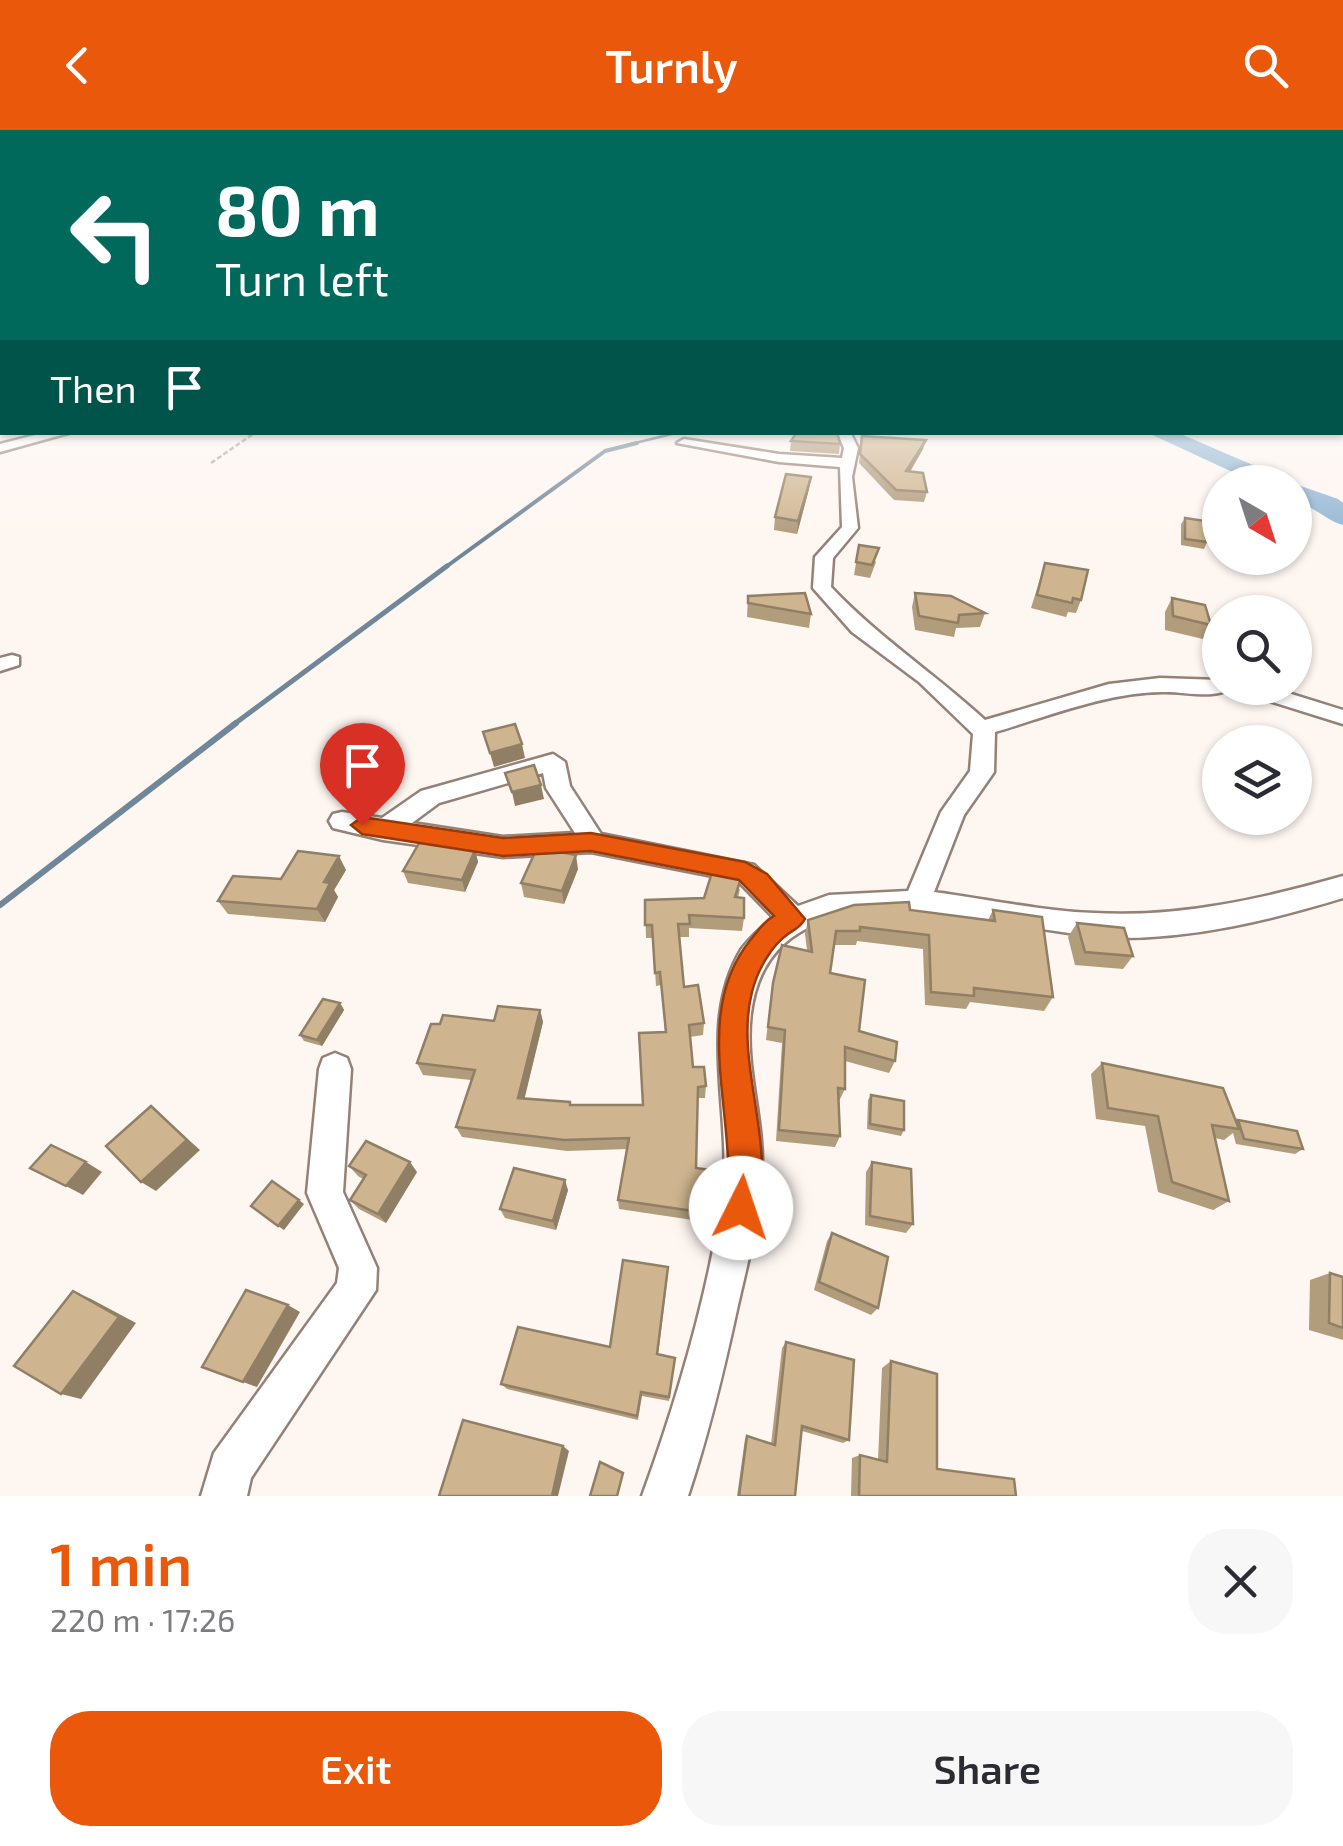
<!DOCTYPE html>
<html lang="en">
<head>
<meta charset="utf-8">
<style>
  body { margin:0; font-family:"Exo 2",sans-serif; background:#f7f7f7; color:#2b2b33; height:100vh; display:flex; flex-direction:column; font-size:38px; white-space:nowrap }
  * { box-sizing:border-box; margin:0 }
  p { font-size:32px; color:#7c7c81 }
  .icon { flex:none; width:55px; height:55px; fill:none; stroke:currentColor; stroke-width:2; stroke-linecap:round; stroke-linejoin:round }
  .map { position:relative; height:1366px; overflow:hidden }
  .drawer { display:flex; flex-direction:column; background:#fff; flex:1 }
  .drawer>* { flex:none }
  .banner { position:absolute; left:0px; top:0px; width:1345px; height:305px; box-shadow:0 2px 8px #0004; background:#00695c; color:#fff; overflow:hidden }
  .needle { width:65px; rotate:141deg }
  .fabs { position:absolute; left:1202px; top:335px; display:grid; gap:20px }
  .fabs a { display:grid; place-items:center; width:110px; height:110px; border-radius:50%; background:#fff; box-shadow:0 2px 8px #0004; font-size:50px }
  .pin { position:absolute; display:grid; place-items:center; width:85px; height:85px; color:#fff; margin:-102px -42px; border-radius:50% 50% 50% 0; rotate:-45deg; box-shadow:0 0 10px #0007 }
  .pin .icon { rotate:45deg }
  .me { position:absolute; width:110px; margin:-55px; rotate:4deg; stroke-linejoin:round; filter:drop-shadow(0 0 8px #0008) }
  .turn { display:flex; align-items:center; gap:35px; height:210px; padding:0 50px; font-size:45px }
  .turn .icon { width:130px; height:130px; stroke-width:2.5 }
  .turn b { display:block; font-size:70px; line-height:85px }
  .then { display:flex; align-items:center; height:95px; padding:0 50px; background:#0003; gap:20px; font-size:38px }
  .round { display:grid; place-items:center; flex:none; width:105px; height:105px; border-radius:40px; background:#f7f7f7 }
  .overview { display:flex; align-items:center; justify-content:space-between; height:170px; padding:0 50px }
  h1 { font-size:60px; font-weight:600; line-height:75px; color:#ea580c }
  .button { display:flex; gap:20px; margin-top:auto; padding:20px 50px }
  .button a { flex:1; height:115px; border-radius:40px; background:#ea580c; color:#fff; font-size:40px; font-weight:600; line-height:115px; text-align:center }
  .button a+a { background:#f7f7f7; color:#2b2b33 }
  header { display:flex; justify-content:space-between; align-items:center; height:130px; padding:0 50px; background:#ea580c; color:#fff; font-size:45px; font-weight:600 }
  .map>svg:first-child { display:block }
</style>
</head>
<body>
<header><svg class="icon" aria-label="back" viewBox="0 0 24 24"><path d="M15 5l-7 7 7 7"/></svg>Turnly<svg class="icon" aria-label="search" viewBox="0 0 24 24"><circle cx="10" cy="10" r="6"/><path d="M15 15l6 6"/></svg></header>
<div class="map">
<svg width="1343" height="1366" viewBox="0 0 1343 1366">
  <rect width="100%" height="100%" fill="#fef6f1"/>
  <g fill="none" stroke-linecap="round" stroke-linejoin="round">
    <polyline stroke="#70879a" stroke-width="2.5" points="627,315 680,302"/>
    <polyline stroke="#70879a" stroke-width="4" points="443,439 605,321 637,313"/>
    <polyline stroke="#70879a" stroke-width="5" points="233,595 447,436"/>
    <polyline stroke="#70879a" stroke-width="6" points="0,775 236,593"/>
    <g fill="#93b8d5" fill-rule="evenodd">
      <polygon points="1146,302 1176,302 1281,347 1285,352 1254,352"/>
      <path d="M1295 354 1338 369 1343 373V395C1328 391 1312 376 1295 370Z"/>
    </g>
    <g stroke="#948177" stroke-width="5">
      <g id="street">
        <rect x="1342" y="230" width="1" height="6"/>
        <polygon points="47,302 72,302 0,322 0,314"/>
        <path d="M837 302H850L858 318 852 347 858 398 833 428 831 457C878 507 935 544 985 590L1109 554 1160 548 1220 550V558H1230C1215 570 1182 561 1162 562 1105 563 1049 586 995 602L994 642 964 685 934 762C987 769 1041 781 1094 783 1179 788 1262 769 1343 746V768C1271 790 1196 808 1120 808 1012 806 773 716 751 883 744 935 764 988 762 1041 760 1087 748 1131 738 1175 724 1240 709 1303 688 1366H642C676 1273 705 1174 721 1077 736 993 695 897 741 820 749 808 763 797 773 787L738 751 591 722 503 727 383 710 333 698 329 691 333 684 342 682 382 688 421 661 553 624 565 632 570 656 601 704 754 735 798 776 829 765 908 761 941 682 970 641 973 604 919 552 852 502 813 458 815 427 842 397 840 337 779 332 677 313 684 309 779 324 842 328 844 318ZM543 643 546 658 575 703 503 707 412 693 439 673Z"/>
        <polygon points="12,525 19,527 19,535 0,541 0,528"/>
        <polygon points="1240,558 1272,558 1343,580 1343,594 1244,563"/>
        <polygon points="335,923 347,928 351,939 343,1062 377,1138 376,1160 251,1348 247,1366 201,1366 214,1323 337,1153 339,1138 307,1063 319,939 323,928"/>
      </g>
    </g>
    <polyline stroke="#afa7a2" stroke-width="2.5" stroke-dasharray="5 2.5" stroke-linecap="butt" points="211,333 256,302"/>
    <use href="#street" fill="#fff" fill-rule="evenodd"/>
  </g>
  <g fill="#b19c7c">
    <polygon points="862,306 923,319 910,342 927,362 924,372 894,370 859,333"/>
    <polygon points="791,311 840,314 839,324 790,321"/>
    <polygon points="811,347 809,359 797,404 774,400 775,387"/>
    <polygon points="1185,388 1207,412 1204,419 1181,415 1181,394"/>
    <polygon points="859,415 876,432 870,448 854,445"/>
    <polygon points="1045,433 1081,470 1076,483 1068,482 1066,487 1031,478"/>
    <polygon points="915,463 985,483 980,497 956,498 954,507 915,500 912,477"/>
    <polygon points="748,466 811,484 809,498 747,487"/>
    <polygon points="1172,468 1211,495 1203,509 1165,500 1165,482"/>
    <polygon points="459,713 461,718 475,720 478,732 465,762 408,753 403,741"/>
    <polygon points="578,739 564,774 524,767 521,753"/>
    <polygon points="346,740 334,760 338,767 325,792 228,784 218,771 281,749"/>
    <polygon points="740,759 738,768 744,788 742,801 689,798 689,807 680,807 684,857 704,893 703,905 690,907 693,937 706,956 705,968 698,968 696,1038 718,1041 713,1093 619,1079 618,1070 627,1019 567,1021 462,1007 456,997 471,950 423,945 417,933 440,894 494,891 540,880 543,892 524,969 570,972 571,975 643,975 665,902 661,855 656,856 653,808 646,808 645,770 704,768"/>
    <polygon points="910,780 988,790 993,780 1053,867 1044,881 970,872 966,879 925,875 923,819 857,811 856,815 834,815 830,843 859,901 895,931 889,943 845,931 845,959 839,971 840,1006 835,1017 776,1011 782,913 766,910 771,867 782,815 807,820 805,804 808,790"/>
    <polygon points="1077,793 1133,826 1123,839 1075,835 1068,807"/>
    <polygon points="340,873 344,880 322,916 304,911 300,905"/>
    <polygon points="1102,933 1236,992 1238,990 1303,1019 1295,1024 1236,1014 1233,1003 1224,1010 1215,1008 1229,1071 1213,1080 1158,1062 1145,996 1096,989 1091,944"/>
    <polygon points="871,965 904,1000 901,1006 867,999 868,970"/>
    <polygon points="872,1032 913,1094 906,1103 865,1095 866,1042"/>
    <polygon points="349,1036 417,1042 386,1093 359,1079 350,1070 363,1049 358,1046"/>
    <polygon points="568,1060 556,1100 505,1088 500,1079"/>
    <polygon points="832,1103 878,1178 871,1185 814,1160 827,1111"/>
    <polygon points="1330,1143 1343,1147 1343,1210 1309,1200 1310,1150"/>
    <polygon points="668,1144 658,1225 675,1228 669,1271 642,1266 638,1290 507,1259 501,1254 610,1217"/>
    <polygon points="786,1212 849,1310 843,1313 802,1301 795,1366 737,1366 745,1309 747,1306 771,1314 782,1218"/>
    <polygon points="891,1231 937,1339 1016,1366 851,1366 852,1328 860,1325 878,1330 882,1238"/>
  </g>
  <g fill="#907f65">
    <polygon points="926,310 923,319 904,351 906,341"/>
    <polygon points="811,347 809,359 797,404 798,391"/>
    <polygon points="522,614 525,628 494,637 490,623"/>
    <polygon points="541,655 544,669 515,676 512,662"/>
    <polygon points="475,720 478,732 465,762 462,750"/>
    <polygon points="576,725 578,739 564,774 562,761"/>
    <polygon points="339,726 346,740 334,760 338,767 325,792 317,779 324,752"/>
    <polygon points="340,873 344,880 322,916 317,910"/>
    <polygon points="540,880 543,892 522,979 518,968"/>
    <polygon points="151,976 200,1020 156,1061 141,1052"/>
    <polygon points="86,1032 102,1042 83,1065 66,1056"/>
    <polygon points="410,1032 417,1042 386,1093 378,1084"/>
    <polygon points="565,1050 568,1060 556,1100 553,1091"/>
    <polygon points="299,1070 304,1074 284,1100 278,1096"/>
    <polygon points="73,1161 91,1169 136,1193 81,1269 61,1264"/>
    <polygon points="288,1175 300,1182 257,1257 243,1252"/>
    <polygon points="563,1316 569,1321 558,1366 552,1366"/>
  </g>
  <g fill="#ceb590" stroke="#907f65" stroke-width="2.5">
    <polygon points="797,302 837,302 840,314 791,311"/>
    <polygon points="862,306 926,310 906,341 923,343 927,362 896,360 860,324"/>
    <polygon points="786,344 811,347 798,391 775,387"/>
    <polygon points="1185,388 1205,391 1207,412 1185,409"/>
    <polygon points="859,415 879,418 872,435 856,432"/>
    <polygon points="1045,433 1088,440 1081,470 1073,468 1072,473 1037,465"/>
    <polygon points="805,463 811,484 748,473 748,466"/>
    <polygon points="915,463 951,466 985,483 959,485 958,493 919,486"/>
    <polygon points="1172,468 1205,475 1211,495 1173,486"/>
    <polygon points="515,594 522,614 490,623 483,602"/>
    <polygon points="534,635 541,655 512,662 505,643"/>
    <polygon points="422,708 459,713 456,718 475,720 462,750 403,741"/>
    <polygon points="537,718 576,725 562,761 521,753"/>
    <polygon points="298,721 339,726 324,752 330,753 317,779 218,771 233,746 281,749"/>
    <polygon points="714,736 738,741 742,745 735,767 744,768 744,788 689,785 690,794 678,794 684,857 698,855 704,893 689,895 693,937 704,937 706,956 698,957 696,1038 718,1041 714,1084 618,1070 629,1008 564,1010 456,997 475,940 417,933 431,894 440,894 443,885 494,891 498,876 540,880 518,968 570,972 570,975 643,975 639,903 666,902 660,842 655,843 652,795 645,795 645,770 704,768"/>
    <polygon points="909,772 910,780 995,791 993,780 1042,787 1053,867 974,858 974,866 931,862 929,805 860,797 860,801 836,801 830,843 865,850 859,901 897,912 895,931 845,917 845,959 838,958 840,1006 779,1000 785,900 768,897 773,853 782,815 812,822 808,790 854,775"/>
    <polygon points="1077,793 1124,798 1133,826 1085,822"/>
    <polygon points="323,869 340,873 317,910 300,905"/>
    <polygon points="1102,933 1223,958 1239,999 1212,995 1229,1071 1172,1052 1158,986 1108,978"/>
    <polygon points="871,965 904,971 904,1000 870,994"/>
    <polygon points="151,976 187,1010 141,1052 106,1016"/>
    <polygon points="1238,990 1297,1001 1303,1019 1244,1009"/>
    <polygon points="366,1011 410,1032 378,1084 350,1070 366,1045 349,1036"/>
    <polygon points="51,1015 86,1032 66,1056 30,1038"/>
    <polygon points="872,1032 911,1039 913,1094 870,1086"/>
    <polygon points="514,1038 565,1050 553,1091 500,1079"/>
    <polygon points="272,1051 299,1070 278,1096 251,1076"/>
    <polygon points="832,1103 888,1127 878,1178 819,1152"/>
    <polygon points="623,1130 668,1137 657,1224 675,1228 669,1267 641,1262 637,1286 501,1254 518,1197 610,1217"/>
    <polygon points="1330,1143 1343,1147 1343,1198 1329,1193"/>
    <polygon points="246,1160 288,1175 243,1252 202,1237"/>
    <polygon points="73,1161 119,1187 61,1264 14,1236"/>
    <polygon points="786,1212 854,1230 849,1310 802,1296 795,1366 739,1366 747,1306 775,1315"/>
    <polygon points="891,1231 937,1244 937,1339 1014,1349 1016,1366 859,1366 860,1325 887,1332"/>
    <polygon points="463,1290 563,1316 552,1366 439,1366"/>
    <polygon points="600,1332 623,1343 617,1366 590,1366"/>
  </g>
  <linearGradient id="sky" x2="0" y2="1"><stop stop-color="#86b6e0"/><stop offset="0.53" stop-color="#fffbf9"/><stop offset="1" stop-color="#fffbf9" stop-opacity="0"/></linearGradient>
  <rect width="1343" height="408" fill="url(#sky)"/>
  <path fill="#ea580c" stroke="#983908" stroke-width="2.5" d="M362 687 503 708 591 703 745 732 767 744 805 789C800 798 796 798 788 804 771 816 757 841 752 862 733 935 781 1022 753 1090L741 1095 729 1090C721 1071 729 1051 728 1030 725 955 699 871 752 808 759 799 765 791 774 786L739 750 591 721 503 726 362 704 351 695Z"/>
</svg>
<div class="fabs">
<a><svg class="needle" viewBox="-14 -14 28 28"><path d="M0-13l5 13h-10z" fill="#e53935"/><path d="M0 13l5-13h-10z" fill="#7c7c81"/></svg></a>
<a><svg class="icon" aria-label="search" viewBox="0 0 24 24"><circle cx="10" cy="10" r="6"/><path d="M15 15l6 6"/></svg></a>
<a><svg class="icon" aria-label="layers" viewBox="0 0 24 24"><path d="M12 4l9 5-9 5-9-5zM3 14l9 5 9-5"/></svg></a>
</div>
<div class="pin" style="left:362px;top:695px;background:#d93025"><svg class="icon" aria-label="arrive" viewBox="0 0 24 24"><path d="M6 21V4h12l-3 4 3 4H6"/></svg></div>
<svg class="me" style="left:741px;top:1078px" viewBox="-20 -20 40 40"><circle r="19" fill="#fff"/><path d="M0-13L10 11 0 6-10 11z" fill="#ea580c"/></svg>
<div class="banner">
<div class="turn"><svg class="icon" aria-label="left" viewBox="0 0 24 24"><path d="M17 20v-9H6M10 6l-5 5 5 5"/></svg><div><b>80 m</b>Turn left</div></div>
<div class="then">Then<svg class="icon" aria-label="arrive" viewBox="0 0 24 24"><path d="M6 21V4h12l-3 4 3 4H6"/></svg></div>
</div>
</div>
<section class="drawer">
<div class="overview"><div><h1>1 min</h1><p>220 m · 17:26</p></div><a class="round"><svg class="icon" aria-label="close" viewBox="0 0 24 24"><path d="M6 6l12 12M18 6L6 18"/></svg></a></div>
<div class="button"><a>Exit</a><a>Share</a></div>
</section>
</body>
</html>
